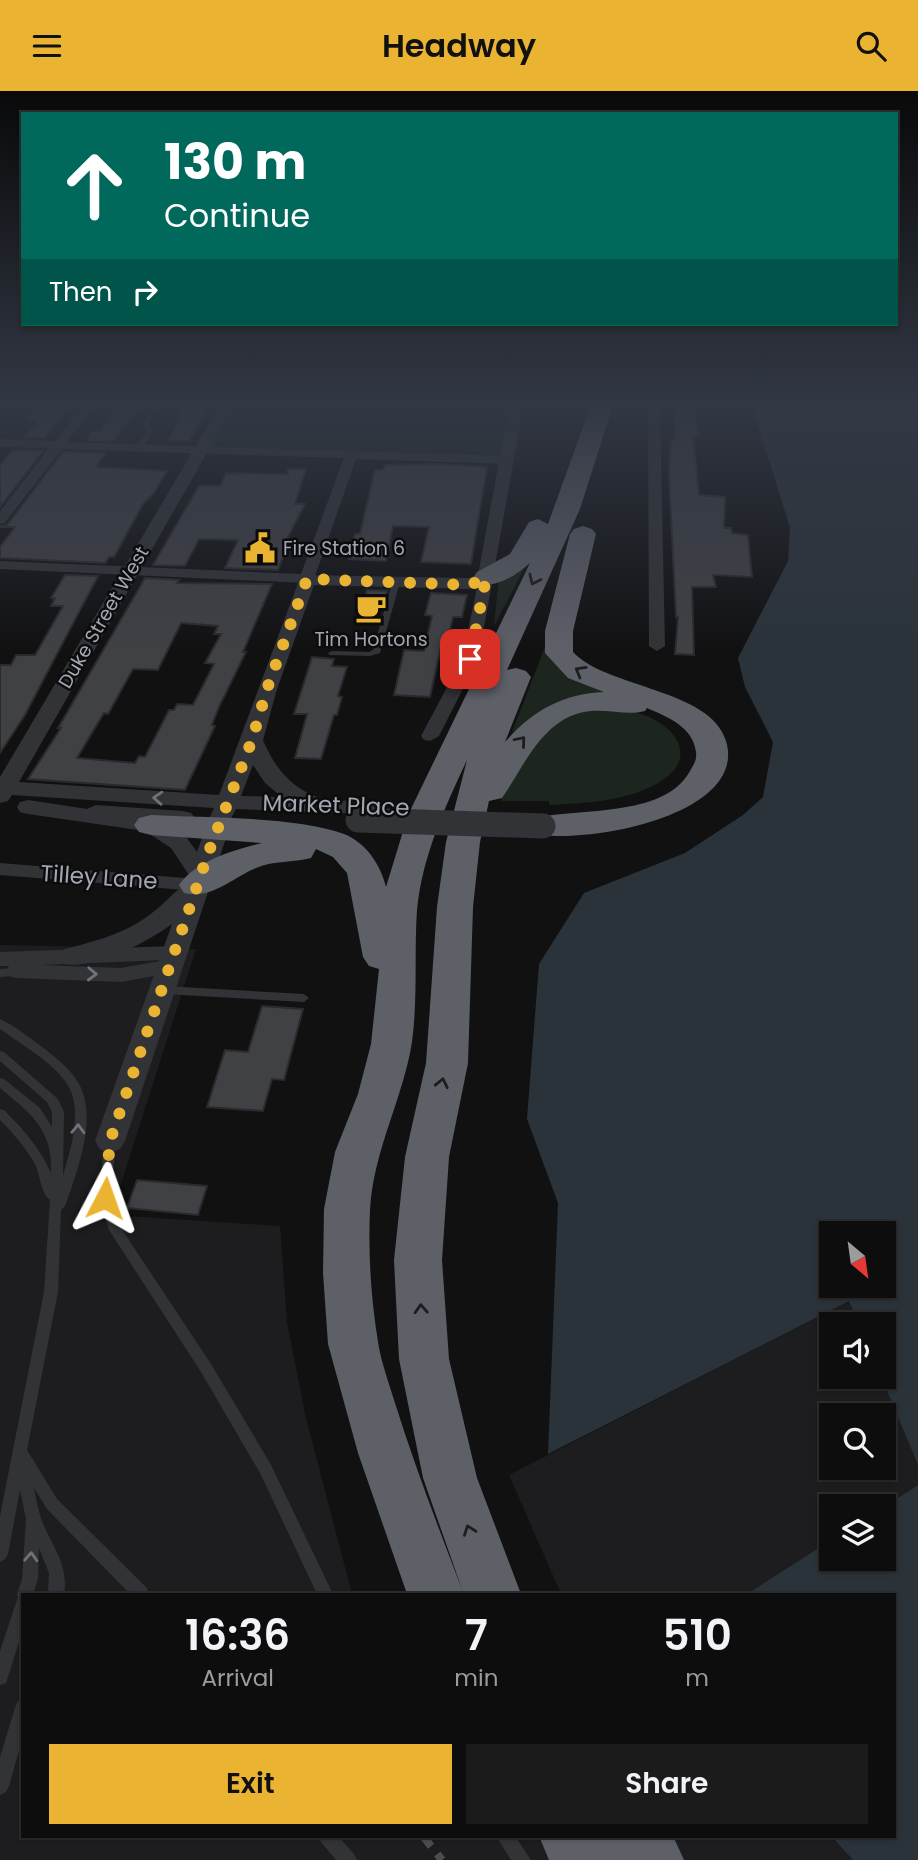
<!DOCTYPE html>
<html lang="en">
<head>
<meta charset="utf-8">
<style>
  body { margin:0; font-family:Poppins,sans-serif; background:#1b1b1c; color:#f1f3f6; height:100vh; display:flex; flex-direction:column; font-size:26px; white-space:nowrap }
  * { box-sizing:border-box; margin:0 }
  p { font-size:23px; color:#9a9c9e }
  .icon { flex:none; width:38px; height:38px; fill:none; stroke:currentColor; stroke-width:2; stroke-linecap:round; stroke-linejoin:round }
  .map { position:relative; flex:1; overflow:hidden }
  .side { position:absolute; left:21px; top:1502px; width:875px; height:245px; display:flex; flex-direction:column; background:#0d0d0e; border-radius:0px; box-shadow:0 2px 5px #0004,0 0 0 2px #2d2d2e }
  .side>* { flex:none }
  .guide { position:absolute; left:21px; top:21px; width:877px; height:214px; border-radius:0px; box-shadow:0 2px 5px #0004,0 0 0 2px #2d2d2e; background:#00695c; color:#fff; overflow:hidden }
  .needle { width:46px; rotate:151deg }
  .fabs { position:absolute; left:819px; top:1130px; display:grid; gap:14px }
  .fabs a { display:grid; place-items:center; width:77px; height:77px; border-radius:0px; background:#0d0d0e; box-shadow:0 2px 5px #0004,0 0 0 2px #2d2d2e; font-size:35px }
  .pin { position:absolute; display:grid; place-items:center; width:60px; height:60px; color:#fff; margin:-30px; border-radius:14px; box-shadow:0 4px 10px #0006 }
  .me { position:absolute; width:77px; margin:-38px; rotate:4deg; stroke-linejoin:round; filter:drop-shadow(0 0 5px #0008) }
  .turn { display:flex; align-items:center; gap:24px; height:147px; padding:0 28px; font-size:32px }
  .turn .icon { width:91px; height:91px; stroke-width:2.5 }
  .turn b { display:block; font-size:49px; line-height:60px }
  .then { display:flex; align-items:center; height:66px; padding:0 28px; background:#0003; gap:14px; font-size:26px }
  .eta { display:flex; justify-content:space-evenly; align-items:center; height:119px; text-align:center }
  .eta b { font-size:42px; font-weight:600; line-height:49px }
  .cta { display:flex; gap:14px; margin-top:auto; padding:14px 28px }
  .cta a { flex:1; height:80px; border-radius:0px; background:#eab432; color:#111; font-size:28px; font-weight:600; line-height:80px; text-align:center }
  .cta a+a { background:#1b1b1c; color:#f1f3f6 }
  header { display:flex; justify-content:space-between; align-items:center; height:91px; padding:0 28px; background:#eab432; color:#111; font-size:32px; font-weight:600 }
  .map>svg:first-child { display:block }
</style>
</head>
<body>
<header><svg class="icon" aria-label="menu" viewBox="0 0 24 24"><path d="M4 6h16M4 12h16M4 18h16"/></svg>Headway<svg class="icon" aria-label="search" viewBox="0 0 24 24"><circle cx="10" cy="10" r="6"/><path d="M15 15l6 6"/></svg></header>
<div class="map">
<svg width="918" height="1769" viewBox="0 0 918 1769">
  <rect width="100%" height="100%" fill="#111112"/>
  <g fill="#1d1d1f" fill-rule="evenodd">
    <polygon points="0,854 196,858 111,1124 280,1135 287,1231 305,1323 352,1503 23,1503 23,1745 831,1745 853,1769 0,1769"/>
    <path d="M849 1210 859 1234H831V1286H881L918 1374V1394L884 1416H831V1449L747 1503H561L509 1384ZM831 1325H884V1377H831Z"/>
  </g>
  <g fill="#1d251f">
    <polygon points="229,311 517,311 508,369 201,358"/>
    <polygon points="525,476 494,535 499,487"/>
    <polygon points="548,548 549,565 564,581 624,605 512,641"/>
    <path d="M590 618C608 619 627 618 644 624 679 637 698 669 658 692 625 711 585 712 549 714V710H501L516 670 549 632Z"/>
  </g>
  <g fill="#2b333a" fill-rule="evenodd">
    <path d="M751 311H918V1374L881 1286H884V1234H859L849 1210 548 1363 558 1112 527 1028 539 873 584 802 685 762 743 724 763 706 773 651 745 596 738 567 788 470 790 437ZM831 1143H884V1195H831Z"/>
    <polygon points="918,1394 918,1769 853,1769 831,1745 894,1745 894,1503 747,1503 831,1449 831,1468 884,1468 884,1416"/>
  </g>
  <g fill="#404145" stroke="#2b2b2e" stroke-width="2" fill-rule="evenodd">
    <polygon points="39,311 72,312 44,347 24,346 35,333 36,330 27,329"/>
    <polygon points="120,311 141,312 113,350 87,349 92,340 99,341"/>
    <polygon points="185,311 211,311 189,350 168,349 181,327 175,327"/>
    <polygon points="674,311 689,311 689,317 694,317 699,345 693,345 699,404 725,406 724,437 731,437 732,442 748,444 752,486 713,484 716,496 692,496 694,564 675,563 678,526 676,526 669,384 671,348 675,348"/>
    <polygon points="13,359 43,360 0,416 0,374"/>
    <polygon points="63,361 105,362 96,376 167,380 154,402 143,413 114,466 109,466 105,472 0,467 0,456 15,436 0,436 0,435 7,434"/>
    <polygon points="438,373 487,376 471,473 421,471 429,436 393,435 386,470 349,468 355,443 360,443 375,379 383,379 385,374"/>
    <polygon points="288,378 306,378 295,413 305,413 286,450 289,450 278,479 225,477 238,449 199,448 185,475 153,474 199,395 220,395 226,382 288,383"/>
    <polygon points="65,484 98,485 25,624 0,662 0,574 11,574 16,564 35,564 63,515 51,515 55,507 51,507"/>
    <path d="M145 487 179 489 177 492 272 493 243 561H246L219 616 212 634 215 635 185 699 28 688 61 637H58ZM181 532 218 535 214 543H221L205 572 214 573 193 614 177 613 174 619H169L145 666 139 665 135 672 77 667 104 622 108 623 133 578 158 579Z"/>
    <polygon points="367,499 387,500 376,532 357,531"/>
    <polygon points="431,502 467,504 462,526 453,526 446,556 441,556 430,606 394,604 404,559 424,560 432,525 425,524"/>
    <polygon points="312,566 334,568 332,575 347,576 338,605 342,606 337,624 334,624 321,668 295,667 307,623 294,623"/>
    <polygon points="262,915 303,918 284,989 272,988 263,1020 207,1016 225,959 248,961"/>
    <polygon points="137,1089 207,1095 198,1124 127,1117"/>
  </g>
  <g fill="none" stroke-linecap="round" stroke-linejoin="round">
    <g fill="#323337" fill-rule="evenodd">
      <polygon points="157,311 163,311 149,331 153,341 141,357 137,357 136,356 147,341 143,331"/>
      <polygon points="393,489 400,491 380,562 370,565 329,564 328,562 332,560 369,561 373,559"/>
      <polygon points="22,877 26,878 27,881 26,884 0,886 0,878"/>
      <polygon points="164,895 304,903 309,907 304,911 164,903 159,899"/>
      <path d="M0 928C14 934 28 946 41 955 55 966 71 978 79 993 98 1027 77 1081 65 1115L61 1119 58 1201 27 1359 57 1408 147 1497 149 1503H130L47 1418 34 1397C36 1408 38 1419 42 1430 52 1455 69 1474 64 1503H48L49 1482 39 1457 38 1488 33 1503H23V1538L8 1586 6 1592 0 1594V1560L18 1506 17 1503 22 1488 26 1428 20 1399 8 1463 5 1468 0 1471V1425L44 1201 50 1109C41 1102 40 1084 35 1073 26 1057 13 1042 0 1029V1018L4 1019C23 1038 40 1057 51 1082 53 1038 31 1023 0 997V987L4 988 40 1017 52 1036V1021L47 1011 0 970V960L4 961 58 1008 64 1021 63 1085C70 1059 82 1024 70 998 58 974 22 954 0 938Z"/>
      <polygon points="110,1045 114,1047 116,1050 111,1107 121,1137 211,1273 270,1372 333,1503 317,1503 260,1382 201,1281 109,1139 99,1107 104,1050 106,1047"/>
      <polygon points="23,1609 23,1646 9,1695 6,1701 0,1704 0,1666 15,1617 17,1611"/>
      <polygon points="318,1745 338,1745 354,1763 357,1769 336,1769 321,1751"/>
      <polygon points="496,1745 515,1745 531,1769 511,1769"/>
    </g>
    <g fill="#323337" fill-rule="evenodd">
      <polygon points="86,311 98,311 67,351 508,365 514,369 508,373 356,368 314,488 307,492 0,478 0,470 301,483 344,367 62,358 5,432 0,433 0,420 49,357 0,356 0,348 55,350"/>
      <polygon points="652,311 664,311 660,321 665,555 657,560 649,555 648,321"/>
      <polygon points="486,483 493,487 478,568 439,645 430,650 424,649 421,645 462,568 479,487"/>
      <polygon points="0,772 197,788 204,790 207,794 204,798 197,800 0,784"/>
      <path d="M174 855 181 857 184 862 181 867 170 869 176 871 179 876 176 881 121 891 16 887 9 885 6 880 9 875H0V861ZM166 869 121 877 41 874Z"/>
    </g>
    <path fill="#323337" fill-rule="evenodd" d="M222 311H236L19 691 219 704 301 484 468 487 478 484 510 311H524L492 491 470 498 314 494 277 598 263 649C275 678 293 699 323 708 338 712 356 707 372 711L375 716 372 721 364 723 236 718 227 735 229 738 125 1050 120 1058 110 1062 100 1058 95 1050 172 833C146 852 91 881 59 872L55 866 59 860C107 846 135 842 172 804 180 797 186 794 189 784L171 757 145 740 28 723 20 721 17 716 20 711 28 709 87 718 96 714 183 720 191 722 195 727 191 732 165 733 187 747 197 761 205 738 210 733 208 730 214 717 12 704 8 710 0 712V686ZM253 674 265 692 282 706 241 705Z"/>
    <g fill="#5e6068" fill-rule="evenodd">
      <path d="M592 311H614L580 418 507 579 516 577 526 580 531 586 505 651C532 620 562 603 604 601L568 587 545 562V540L570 443 574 438 583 435 592 438 596 443 573 540V561C606 597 711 598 726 650 749 726 579 755 531 742L526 735 531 728C576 716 664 728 690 680 694 673 697 669 696 661 693 636 668 626 647 617L645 620C627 625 610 618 591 620 544 624 525 674 502 707L489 710 480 751 473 816 468 972 449 1066 442 1169 449 1268 477 1387 521 1503H407L358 1362 328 1253 323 1182 324 1118 335 1061 358 1003 371 953 379 878 369 875 363 866 347 782 333 766 316 758 311 767C293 772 274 769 256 777 232 787 211 809 184 802L179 794C195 770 236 758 262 752L151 744 139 741 134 734 139 727 151 724C205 727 296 725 344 743 367 752 381 775 386 796L408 724 530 472C516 485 495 497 477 493L473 487 477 481 510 463 529 431 538 428 548 433ZM467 669 446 751 437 816 426 972 405 1066 394 1169 399 1268 423 1387 463 1501C439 1438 415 1376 395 1312 389 1292 381 1271 378 1251 371 1208 368 1162 370 1119 373 1060 403 1008 412 951 418 906 414 863 417 819 422 766 445 716 467 669Z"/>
      <polygon points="539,1745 673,1745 684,1769 549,1769"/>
    </g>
    <polyline stroke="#4b4d52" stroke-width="8" stroke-dasharray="13 10" stroke-linecap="butt" points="423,1745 442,1769"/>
    <polyline stroke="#323337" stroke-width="25" points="358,729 543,735"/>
  </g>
  <defs><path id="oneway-chevron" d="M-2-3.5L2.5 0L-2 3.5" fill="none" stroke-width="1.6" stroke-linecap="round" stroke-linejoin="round" transform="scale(1.75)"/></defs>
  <g stroke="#1c1d1f">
    <use href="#oneway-chevron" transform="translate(534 489) rotate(115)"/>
    <use href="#oneway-chevron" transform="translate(580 580) rotate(-150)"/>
    <use href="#oneway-chevron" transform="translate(521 650) rotate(-50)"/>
    <use href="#oneway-chevron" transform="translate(442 992) rotate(-78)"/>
    <use href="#oneway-chevron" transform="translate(421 1218) rotate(-93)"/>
    <use href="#oneway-chevron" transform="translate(469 1439) rotate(-110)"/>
  </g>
  <g stroke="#70737b">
    <use href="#oneway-chevron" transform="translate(158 707) rotate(-176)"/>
    <use href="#oneway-chevron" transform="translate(92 883) rotate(2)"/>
    <use href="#oneway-chevron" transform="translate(78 1038) rotate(-88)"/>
    <use href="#oneway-chevron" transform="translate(31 1466) rotate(-87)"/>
  </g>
  <linearGradient id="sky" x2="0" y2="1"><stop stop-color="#09090a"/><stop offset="0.56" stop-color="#323844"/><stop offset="1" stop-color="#323844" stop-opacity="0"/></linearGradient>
  <rect width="918" height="559" fill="url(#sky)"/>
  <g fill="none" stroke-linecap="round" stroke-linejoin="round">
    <polyline stroke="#eab432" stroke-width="12" stroke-dasharray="0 21.6" points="105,1107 110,1050 209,760 252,649 267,598 307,488 470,494 486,487 470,568"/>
  </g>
  <defs>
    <g id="civic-bare" transform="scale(2.415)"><path d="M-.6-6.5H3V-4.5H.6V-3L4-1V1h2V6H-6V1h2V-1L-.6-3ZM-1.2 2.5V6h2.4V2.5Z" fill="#eab432" stroke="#0c0c0d" stroke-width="2.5" paint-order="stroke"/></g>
    <g id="cafe-bare" transform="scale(2.415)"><path d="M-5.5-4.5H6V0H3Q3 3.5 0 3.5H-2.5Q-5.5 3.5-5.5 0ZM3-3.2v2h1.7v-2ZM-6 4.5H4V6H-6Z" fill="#eab432" stroke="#0c0c0d" stroke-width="2.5" paint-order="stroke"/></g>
  </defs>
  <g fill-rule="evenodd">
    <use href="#civic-bare" x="260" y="457"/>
    <use href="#cafe-bare" x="371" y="517"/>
  </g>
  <g text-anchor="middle" stroke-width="5" stroke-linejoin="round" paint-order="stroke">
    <g font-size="19" fill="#a3a7b3" stroke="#0c0c0d" text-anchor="start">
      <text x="283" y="464">Fire Station 6</text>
      <text x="371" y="555" text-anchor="middle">Tim Hortons</text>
    </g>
    <g font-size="19" fill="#a3a7b3" stroke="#0c0c0d">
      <text transform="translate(103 526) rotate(-60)" y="7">Duke Street West</text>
    </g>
    <g font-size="23" fill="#a3a7b3" stroke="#0c0c0d">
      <text transform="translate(336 714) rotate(2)" y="8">Market Place</text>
      <text transform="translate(99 786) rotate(4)" y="8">Tilley Lane</text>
    </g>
  </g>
</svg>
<div class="fabs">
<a><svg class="needle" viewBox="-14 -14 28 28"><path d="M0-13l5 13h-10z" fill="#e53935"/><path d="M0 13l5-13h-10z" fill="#9a9c9e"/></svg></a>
<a><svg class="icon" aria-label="sound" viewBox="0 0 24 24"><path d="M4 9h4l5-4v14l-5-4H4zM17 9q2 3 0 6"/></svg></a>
<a><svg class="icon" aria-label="search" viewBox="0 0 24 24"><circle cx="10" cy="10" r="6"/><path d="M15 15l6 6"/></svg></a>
<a><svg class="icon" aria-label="layers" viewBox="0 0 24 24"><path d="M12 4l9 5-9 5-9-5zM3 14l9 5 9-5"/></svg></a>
</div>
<div class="pin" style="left:470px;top:568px;background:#d93025"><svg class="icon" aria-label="arrive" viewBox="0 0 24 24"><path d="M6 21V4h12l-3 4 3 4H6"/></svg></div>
<svg class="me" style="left:105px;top:1107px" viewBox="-20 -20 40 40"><path d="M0-17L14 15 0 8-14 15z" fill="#eab432" stroke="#fff" stroke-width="4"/></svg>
<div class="guide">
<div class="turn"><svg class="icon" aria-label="ahead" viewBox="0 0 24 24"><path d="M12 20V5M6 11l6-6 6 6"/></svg><div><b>130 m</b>Continue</div></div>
<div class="then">Then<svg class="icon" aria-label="right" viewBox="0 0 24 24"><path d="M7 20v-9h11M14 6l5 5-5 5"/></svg></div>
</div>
<section class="side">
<div class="eta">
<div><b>16:36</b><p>Arrival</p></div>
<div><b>7</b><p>min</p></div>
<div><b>510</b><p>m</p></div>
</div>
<div class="cta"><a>Exit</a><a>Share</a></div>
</section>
</div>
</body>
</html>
